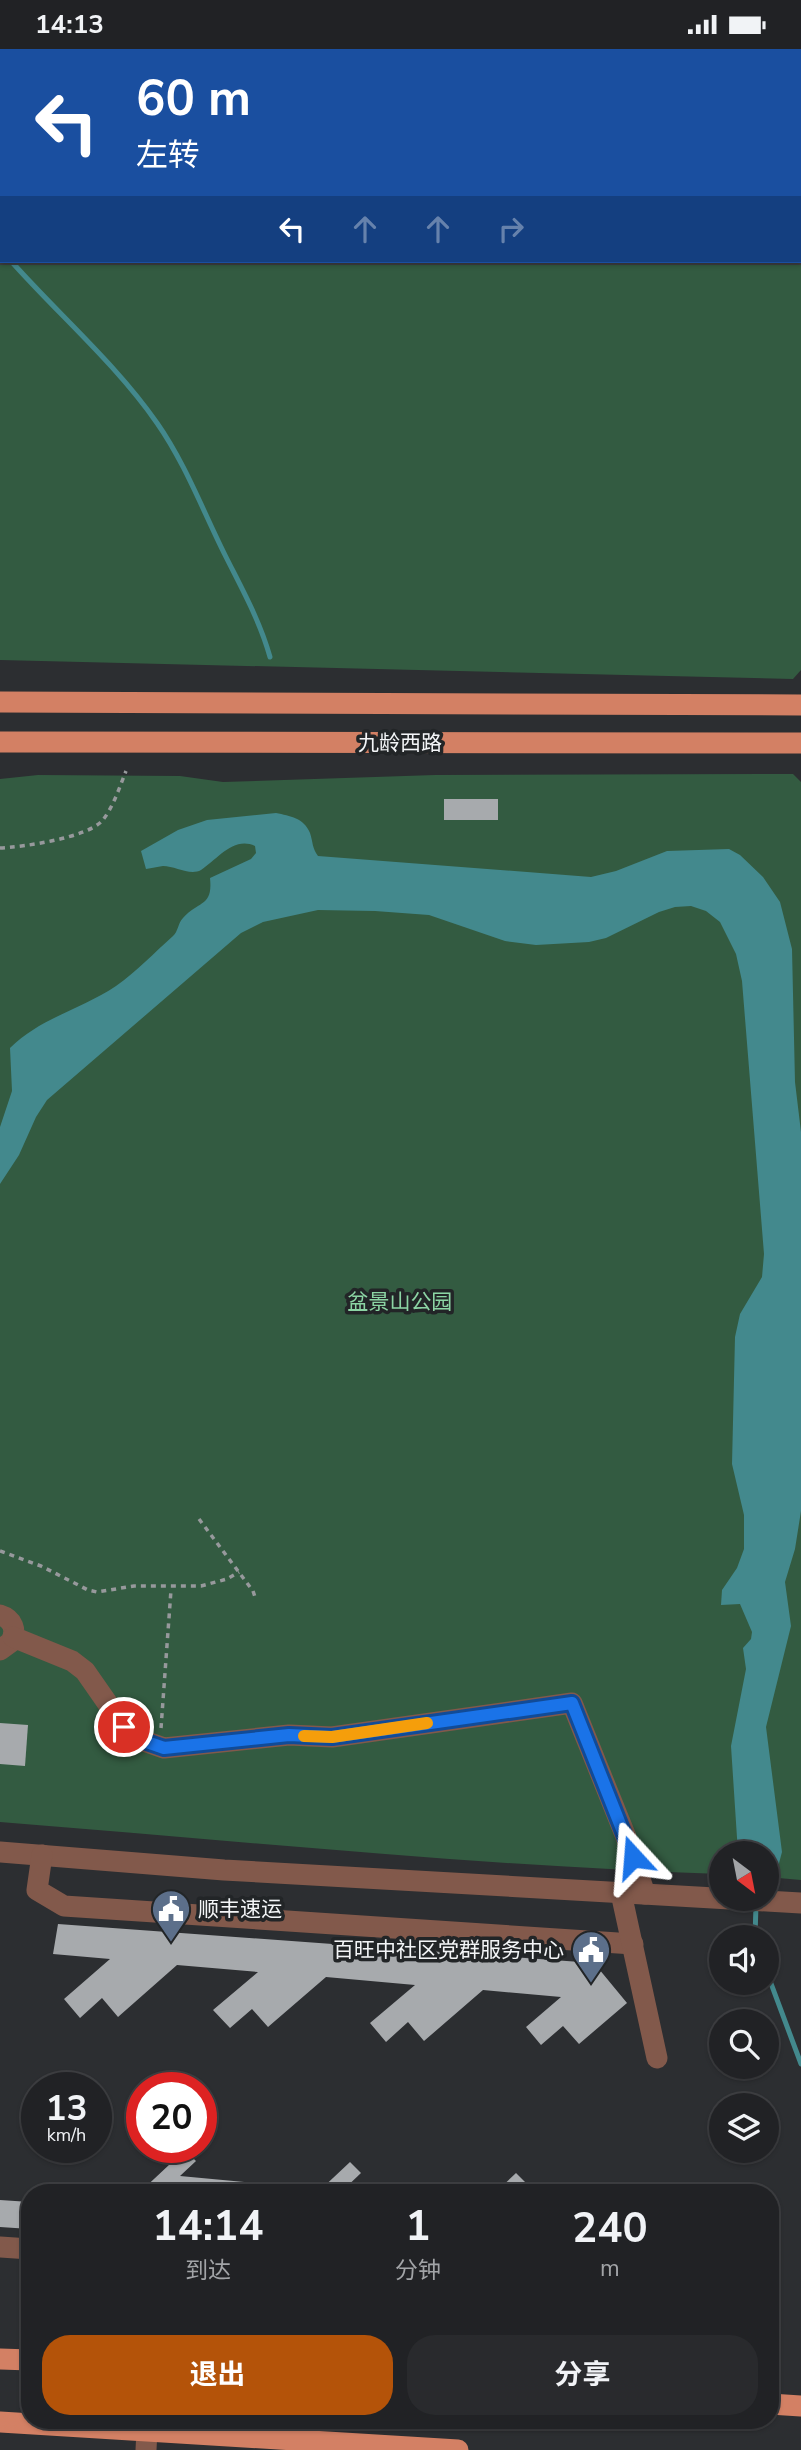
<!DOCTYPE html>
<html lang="zh">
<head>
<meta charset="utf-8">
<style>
  body { margin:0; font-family:"Nunito Sans","Noto Sans SC",sans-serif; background:#292a2d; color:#f1f3f6; height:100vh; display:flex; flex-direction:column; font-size:26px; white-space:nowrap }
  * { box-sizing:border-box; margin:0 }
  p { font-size:23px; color:#a2a4a7 }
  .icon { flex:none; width:38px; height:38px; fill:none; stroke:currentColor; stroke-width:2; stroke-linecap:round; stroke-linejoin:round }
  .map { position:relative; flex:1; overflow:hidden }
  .drawer { position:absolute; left:21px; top:2135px; width:758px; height:245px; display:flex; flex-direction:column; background:#212225; border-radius:28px; box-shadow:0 2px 5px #0004,0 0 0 2px #3e3f42 }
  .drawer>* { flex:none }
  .guide { position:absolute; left:0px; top:0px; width:802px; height:214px; box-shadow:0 2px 5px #0004,0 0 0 2px #3e3f42; background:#1a4fa0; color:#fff; overflow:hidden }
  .needle { width:46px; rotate:148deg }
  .fabs { position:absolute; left:709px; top:1792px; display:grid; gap:14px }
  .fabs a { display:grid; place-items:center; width:70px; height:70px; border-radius:50%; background:#212225; box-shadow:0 2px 5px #0004,0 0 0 2px #3e3f42; font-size:35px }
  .speed { position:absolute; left:21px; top:2023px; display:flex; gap:14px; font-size:35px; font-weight:700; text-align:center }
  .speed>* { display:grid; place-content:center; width:91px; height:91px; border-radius:50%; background:#212225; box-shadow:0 2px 5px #0004,0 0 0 2px #3e3f42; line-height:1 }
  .speed small { font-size:18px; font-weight:400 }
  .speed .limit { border:10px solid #d22; background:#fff; color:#111 }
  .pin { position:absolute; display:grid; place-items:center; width:60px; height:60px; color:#fff; margin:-30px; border:4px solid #fff; border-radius:50%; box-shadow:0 2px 7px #0007 }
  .me { position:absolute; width:77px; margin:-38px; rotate:341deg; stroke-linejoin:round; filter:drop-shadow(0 0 5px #0008) }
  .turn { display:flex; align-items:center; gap:24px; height:147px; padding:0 21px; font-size:32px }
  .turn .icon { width:91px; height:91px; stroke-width:2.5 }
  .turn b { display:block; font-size:49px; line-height:60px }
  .lanes { display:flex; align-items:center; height:66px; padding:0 21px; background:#0003; justify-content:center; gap:35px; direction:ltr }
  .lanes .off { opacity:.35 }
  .eta { display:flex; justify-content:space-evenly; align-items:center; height:119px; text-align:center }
  .eta b { font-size:42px; font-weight:700; line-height:49px }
  .button { display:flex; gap:14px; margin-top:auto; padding:14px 21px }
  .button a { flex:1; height:80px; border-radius:28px; background:#b45309; color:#fff; font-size:28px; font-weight:700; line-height:80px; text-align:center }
  .button a+a { background:#292a2d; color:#f1f3f6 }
  .status { display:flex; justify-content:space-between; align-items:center; height:49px; padding:0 35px; background:#212225; direction:ltr }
  .status svg { height:19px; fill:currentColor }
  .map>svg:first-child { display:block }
</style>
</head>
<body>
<div class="status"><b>14:13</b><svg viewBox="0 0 49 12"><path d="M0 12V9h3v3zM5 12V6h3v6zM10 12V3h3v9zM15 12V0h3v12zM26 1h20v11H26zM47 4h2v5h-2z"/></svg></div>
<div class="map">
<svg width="801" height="2401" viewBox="0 0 801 2401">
  <rect width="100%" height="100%" fill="#2c2e31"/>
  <g fill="#335b41" fill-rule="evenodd">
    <path d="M0 0H801V621L793 630 0 611ZM2 2H800V212H2Z"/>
    <path d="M793 725 801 733V1831L767 1828 766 1804H721V1825C480 1817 240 1792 0 1773V730L38 726 180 727 223 733 435 726Z"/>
  </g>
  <path fill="#43898d" d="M276 764C290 767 304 769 310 784 313 793 312 799 318 807L591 828 616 822 667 802 729 800 740 806 763 828 780 853 792 900 795 1033 801 1083V1462L795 1500 785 1533 791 1577 766 1678 782 1803 775 1829 767 1828 766 1804H738L731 1697 746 1620 743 1599 751 1590 752 1583 740 1555 721 1556 722 1541 737 1519 744 1500V1466L732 1415 735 1288 740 1265 762 1228 764 1205 742 932 736 905 720 873 706 862 691 857 675 858 659 863 606 889 589 893 536 896 505 892 429 866 375 862 318 861 263 873 241 884 47 1051 36 1068 19 1106 0 1135V1078L12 1042 10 999C40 969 82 960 116 937 136 923 155 903 173 887 178 883 178 874 183 869 199 851 213 858 210 829L251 810 256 804 255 797C233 787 217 811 201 821 190 827 175 817 163 817 157 818 152 819 146 820L141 802 178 781 207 771Z"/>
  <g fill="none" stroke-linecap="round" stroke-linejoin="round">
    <g stroke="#43898d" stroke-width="5">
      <polyline points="0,200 2,202"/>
      <path d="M11 212C59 266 115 314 157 374 185 414 203 462 225 506 242 540 260 572 270 608"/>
      <polyline points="755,1888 756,1856"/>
      <polyline points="766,1921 801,2015"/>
    </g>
  </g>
  <g fill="#a7aaad">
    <rect x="444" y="750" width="54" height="21"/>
    <polygon points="0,1674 28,1676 25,1717 0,1715"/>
    <polygon points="58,1875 594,1914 627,1954 579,1995 563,1977 541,1996 526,1978 561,1948 483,1941 424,1992 408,1973 386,1993 370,1974 415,1936 326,1928 268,1978 252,1960 230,1979 213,1961 258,1923 177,1916 118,1968 102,1949 80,1969 64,1950 110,1910 53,1905"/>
    <polygon points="185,2101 196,2112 180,2127 255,2134 254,2144 139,2144"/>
    <polygon points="350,2113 361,2124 340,2144 317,2144"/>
    <polygon points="516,2124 527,2135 518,2144 495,2144"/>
    <polygon points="0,2151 30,2153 30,2180 0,2178"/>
  </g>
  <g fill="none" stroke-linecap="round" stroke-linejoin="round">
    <g stroke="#97999c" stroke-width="3.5" stroke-dasharray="5 5" stroke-linecap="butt">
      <polyline points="782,0 782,2"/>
      <polyline points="800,83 801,85"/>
      <path d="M0 799C23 798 86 789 102 772 113 759 120 737 126 722"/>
      <polyline points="199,1470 253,1542 255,1548"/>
      <polyline points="0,1502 41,1517 88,1541 97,1543 134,1537 201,1537 227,1530 239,1523"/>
      <polyline points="161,1679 171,1541"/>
    </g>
    <g stroke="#82594b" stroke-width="21">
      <path d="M0 1566C13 1570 17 1581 11 1593L0 1601"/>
      <polyline points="13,1588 72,1612 85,1622 124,1678 144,1692 164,1699 289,1686 332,1688 572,1654 626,1788 645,1845"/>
      <polyline points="0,1803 224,1821 801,1854"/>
      <polyline points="42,1806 37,1841 64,1857 633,1895"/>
      <polyline points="621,1844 657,2009"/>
      <polyline points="0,2198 30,2200"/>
      <polyline points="146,2401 147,2381"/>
    </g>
    <g stroke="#d38064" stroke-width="21">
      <polyline points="0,653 801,656"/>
      <polyline points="0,693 801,694"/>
      <polyline points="0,2310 30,2311"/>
      <polyline points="770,2355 801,2357"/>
      <polyline points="0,2373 458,2401"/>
    </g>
  </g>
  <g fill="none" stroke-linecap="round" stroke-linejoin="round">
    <g stroke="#114b97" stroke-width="18">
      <polyline id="route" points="124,1678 144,1692 164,1699 289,1686 332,1688 572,1654 633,1808"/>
    </g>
    <use href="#route" stroke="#1a73e8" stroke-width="12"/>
    <polyline stroke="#f59e0b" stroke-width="12" points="304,1687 332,1688 427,1674"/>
  </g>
  <defs>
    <g id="civic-pin" transform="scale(2.0125)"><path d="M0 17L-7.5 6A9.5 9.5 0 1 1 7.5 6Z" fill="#5c6f8a" stroke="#222527"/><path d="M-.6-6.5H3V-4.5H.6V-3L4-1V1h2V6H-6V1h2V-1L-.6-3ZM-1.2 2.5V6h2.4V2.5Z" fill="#fff"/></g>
  </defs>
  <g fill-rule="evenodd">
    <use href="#civic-pin" x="171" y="1860"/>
    <use href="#civic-pin" x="591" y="1901"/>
  </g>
  <g text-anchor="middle" stroke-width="7" stroke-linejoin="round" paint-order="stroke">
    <g font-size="21" fill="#f3f5f7" stroke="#222527">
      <text x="400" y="701">九龄西路</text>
    </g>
    <g font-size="21" fill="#8cd5a4" stroke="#222527">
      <text x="400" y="1260">盆景山公园</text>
    </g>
    <g font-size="21" fill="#f3f5f7" stroke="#222527" text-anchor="start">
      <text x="198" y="1867">顺丰速运</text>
      <text x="564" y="1908" text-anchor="end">百旺中社区党群服务中心</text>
    </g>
  </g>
</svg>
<div class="fabs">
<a><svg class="needle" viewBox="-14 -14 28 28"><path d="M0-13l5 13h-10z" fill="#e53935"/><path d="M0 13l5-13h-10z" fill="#a2a4a7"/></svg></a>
<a><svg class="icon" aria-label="sound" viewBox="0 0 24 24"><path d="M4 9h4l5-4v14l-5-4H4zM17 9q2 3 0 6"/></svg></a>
<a><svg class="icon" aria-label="search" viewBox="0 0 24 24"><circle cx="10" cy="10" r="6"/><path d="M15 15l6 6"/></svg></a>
<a><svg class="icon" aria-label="layers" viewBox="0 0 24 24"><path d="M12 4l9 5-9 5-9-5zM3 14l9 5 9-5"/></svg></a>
</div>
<div class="speed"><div>13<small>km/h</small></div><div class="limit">20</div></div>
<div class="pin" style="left:124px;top:1678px;background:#d93025"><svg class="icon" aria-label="arrive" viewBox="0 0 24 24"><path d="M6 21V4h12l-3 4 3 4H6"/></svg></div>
<svg class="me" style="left:633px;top:1808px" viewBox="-20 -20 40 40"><path d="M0-17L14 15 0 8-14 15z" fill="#1a73e8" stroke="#fff" stroke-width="4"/></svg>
<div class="guide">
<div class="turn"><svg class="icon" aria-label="left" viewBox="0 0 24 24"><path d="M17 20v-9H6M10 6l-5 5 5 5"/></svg><div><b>60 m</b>左转</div></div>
<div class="lanes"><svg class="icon" aria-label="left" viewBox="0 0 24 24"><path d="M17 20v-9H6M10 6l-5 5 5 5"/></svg><svg class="icon off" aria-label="ahead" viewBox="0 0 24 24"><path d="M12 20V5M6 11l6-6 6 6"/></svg><svg class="icon off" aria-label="ahead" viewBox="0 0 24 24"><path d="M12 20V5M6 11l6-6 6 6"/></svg><svg class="icon off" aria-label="right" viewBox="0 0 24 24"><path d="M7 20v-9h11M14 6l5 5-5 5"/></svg></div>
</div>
<section class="drawer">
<div class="eta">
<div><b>14:14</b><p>到达</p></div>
<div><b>1</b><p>分钟</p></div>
<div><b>240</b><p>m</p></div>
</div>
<div class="button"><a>退出</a><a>分享</a></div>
</section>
</div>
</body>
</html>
